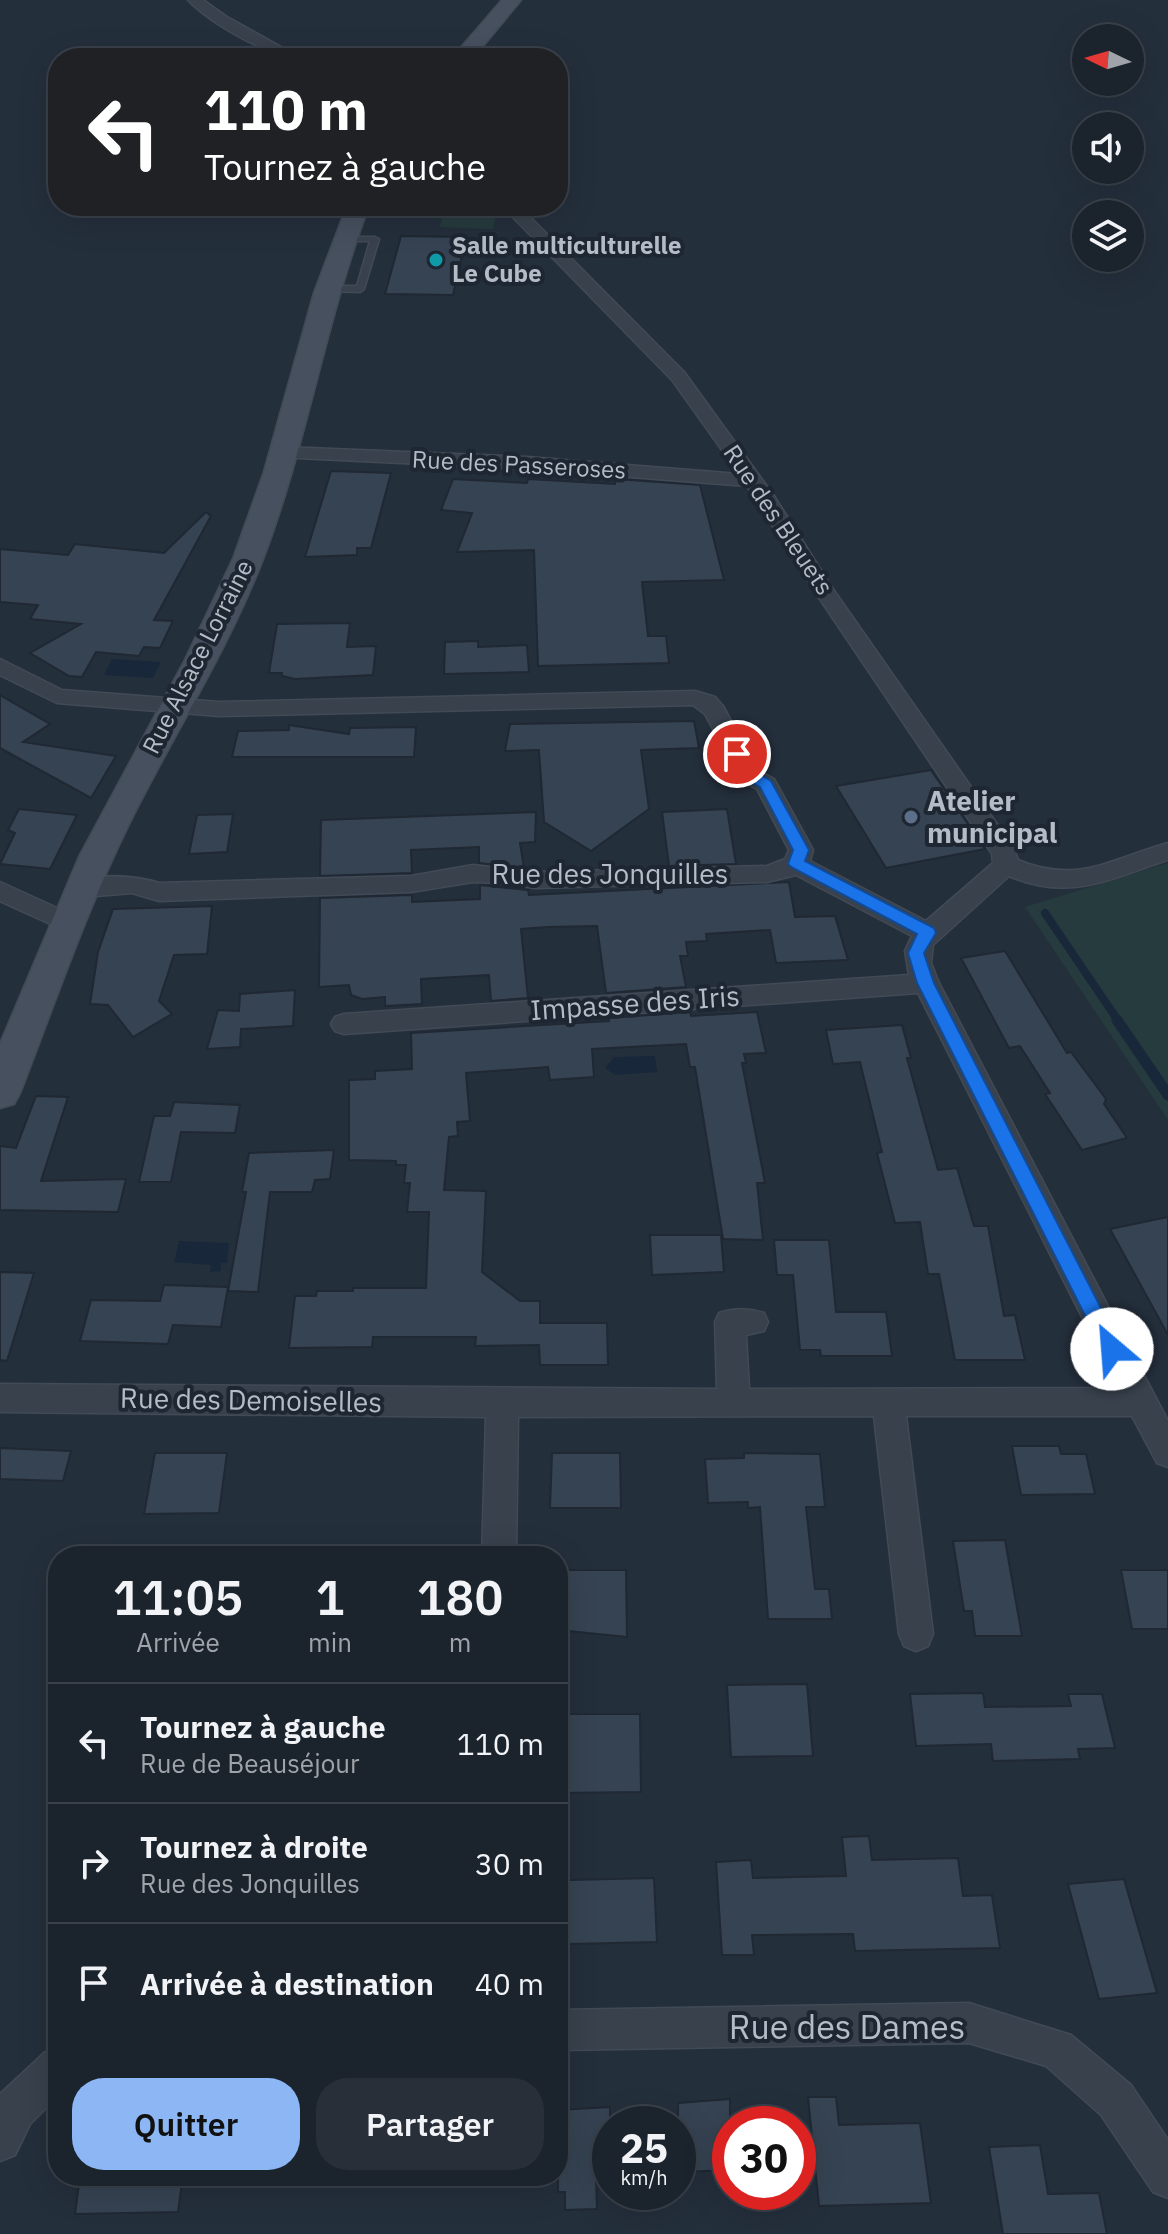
<!DOCTYPE html>
<html lang="fr">
<head>
<meta charset="utf-8">
<style>
  body { margin:0; font-family:"IBM Plex Sans",sans-serif; background:#282f39; color:#f1f3f6; height:100vh; display:flex; flex-direction:column; font-size:30px; white-space:nowrap }
  * { box-sizing:border-box; margin:0 }
  p { font-size:26px; color:#a0a4aa }
  .icon { flex:none; width:44px; height:44px; fill:none; stroke:currentColor; stroke-width:2; stroke-linecap:round; stroke-linejoin:round }
  .map { position:relative; flex:1; overflow:hidden }
  .drawer { position:absolute; left:48px; top:1546px; width:520px; height:640px; display:flex; flex-direction:column; background:#1b232d; border-radius:32px; box-shadow:0 8px 32px #0002,0 0 0 2px #394049 }
  .drawer>* { flex:none }
  .banner { position:absolute; left:48px; top:48px; width:520px; height:168px; border-radius:32px; box-shadow:0 8px 32px #0002,0 0 0 2px #394049; background:#202124; color:#fff; overflow:hidden }
  .needle { width:52px; rotate:275deg }
  .controls { position:absolute; left:1072px; top:24px; display:grid; gap:16px }
  .controls a { display:grid; place-items:center; width:72px; height:72px; border-radius:50%; background:#1b232d; box-shadow:0 8px 32px #0002,0 0 0 2px #394049; font-size:40px }
  .speed { position:absolute; left:592px; top:2106px; display:flex; gap:16px; font-size:40px; font-weight:700; text-align:center }
  .speed>* { display:grid; place-content:center; width:104px; height:104px; border-radius:50%; background:#1b232d; box-shadow:0 8px 32px #0002,0 0 0 2px #394049; line-height:1 }
  .speed small { font-size:20px; font-weight:400 }
  .speed .limit { border:12px solid #d22; background:#fff; color:#111 }
  .pin { position:absolute; display:grid; place-items:center; width:68px; height:68px; color:#fff; margin:-34px; border:4px solid #fff; border-radius:50%; box-shadow:0 2px 8px #0007 }
  .me { position:absolute; width:88px; margin:-44px; rotate:333deg; stroke-linejoin:round; filter:drop-shadow(0 0 6px #0008) }
  .turn { display:flex; align-items:center; gap:28px; height:168px; padding:0 24px; font-size:36px }
  .turn .icon { width:104px; height:104px; stroke-width:2.5 }
  .turn b { display:block; font-size:56px; line-height:68px }
  .eta { display:flex; justify-content:space-evenly; align-items:center; height:136px; text-align:center }
  .eta b { font-size:48px; font-weight:600; line-height:56px }
  .button { display:flex; gap:16px; margin-top:auto; padding:16px 24px }
  .button a { flex:1; height:92px; border-radius:32px; background:#8cb7f4; color:#111; font-size:32px; font-weight:600; line-height:92px; text-align:center }
  .button a+a { background:#282f39; color:#f1f3f6 }
  ul { padding:0; list-style:none }
  li { display:flex; align-items:center; gap:24px; height:120px; padding:0 24px; border-top:2px solid #394049 }
  li div { flex:1 }
  li b { display:block; font-size:30px }
  li em { font-style:normal }
  .map>svg:first-child { display:block }
</style>
</head>
<body>
<div class="map">
<svg width="1168" height="2234" viewBox="0 0 1168 2234">
  <rect width="100%" height="100%" fill="#242f3c"/>
  <g fill="#263b3d">
    <polygon points="443,213 496,215 493,229 440,227"/>
    <polygon points="1168,863 1168,1120 1025,907"/>
  </g>
  <g fill="#182739">
    <polygon points="112,659 161,662 153,678 104,675"/>
    <polygon points="655,1056 657,1072 615,1075 605,1068 614,1057"/>
    <polygon points="179,1241 229,1243 227,1263 221,1263 221,1271 210,1272 211,1265 174,1262"/>
  </g>
  <g fill="none" stroke-linecap="round" stroke-linejoin="round">
    <polyline stroke="#182739" stroke-width="8" points="1045,913 1119,1022"/>
    <polyline stroke="#182739" stroke-width="11" points="1117,1020 1168,1095"/>
  </g>
  <g fill="#364352" stroke="#1f2833" stroke-width="2">
    <polygon points="401,236 466,237 453,295 385,294"/>
    <polygon points="331,471 391,473 371,548 357,548 357,555 305,557"/>
    <polygon points="453,479 527,483 528,479 615,484 616,479 700,485 724,580 642,582 648,636 666,636 669,663 538,666 534,550 457,552 472,513 441,510"/>
    <polygon points="206,512 211,516 154,620 173,621 160,648 144,647 139,656 96,652 82,677 69,676 30,653 81,624 30,619 38,605 0,602 0,549 68,555 75,544 164,553"/>
    <polygon points="350,623 347,647 376,646 373,675 295,679 282,676 282,673 269,673 277,624"/>
    <polygon points="478,641 478,647 527,645 529,672 444,674 445,642"/>
    <polygon points="0,695 50,724 23,742 116,756 91,798 0,748"/>
    <polygon points="694,721 699,748 641,750 649,809 591,851 544,822 539,750 505,751 510,724"/>
    <polygon points="289,725 349,734 350,728 416,727 414,757 232,757 238,731 289,730"/>
    <polygon points="931,770 985,849 886,868 836,786"/>
    <polygon points="19,809 77,815 50,869 0,864 15,833 8,830"/>
    <polygon points="727,809 736,864 669,866 662,812"/>
    <polygon points="536,812 535,842 520,843 524,868 479,863 479,847 411,850 412,873 320,876 321,820"/>
    <polygon points="233,814 227,852 189,854 197,815"/>
    <polygon points="789,882 795,917 835,916 848,960 776,963 770,930 706,934 707,941 686,942 688,956 680,956 686,987 606,993 597,926 548,927 521,929 528,998 491,1001 489,975 421,979 422,1004 385,1006 385,997 362,999 351,995 349,985 319,987 320,898 412,895 412,902 480,899 480,885 528,890 529,895"/>
    <polygon points="212,906 207,954 174,955 159,1001 172,1014 133,1037 108,1005 90,1004 98,952 113,909"/>
    <polygon points="1005,951 1067,1053 1071,1052 1106,1099 1104,1104 1127,1138 1082,1150 1045,1094 1050,1093 1020,1046 1009,1048 961,958"/>
    <polygon points="295,990 293,1026 241,1029 240,1047 207,1049 218,1010 239,1011 240,994"/>
    <polygon points="690,1012 691,1016 757,1012 766,1053 744,1054 746,1063 742,1063 765,1183 757,1183 763,1240 723,1239 695,1067 690,1067 686,1044 592,1049 594,1077 550,1080 548,1067 466,1073 470,1121 457,1122 458,1136 449,1137 444,1190 486,1191 482,1272 520,1301 540,1301 540,1323 607,1323 608,1365 540,1365 539,1345 475,1346 476,1337 373,1337 372,1347 289,1348 295,1296 316,1296 317,1291 353,1291 353,1288 426,1288 429,1212 407,1212 410,1183 404,1183 406,1165 396,1165 396,1161 349,1160 349,1080 375,1079 375,1071 412,1069 411,1033 609,1021 609,1018"/>
    <polygon points="902,1025 911,1058 907,1058 938,1170 957,1168 974,1226 988,1226 1004,1316 1015,1315 1025,1360 955,1360 939,1274 928,1274 920,1222 895,1223 877,1153 882,1152 860,1062 833,1064 826,1030"/>
    <polygon points="36,1096 68,1097 41,1181 126,1179 118,1212 0,1210 0,1146 16,1148"/>
    <polygon points="174,1102 240,1105 235,1133 181,1132 171,1182 139,1182 154,1116 170,1116"/>
    <polygon points="334,1150 330,1179 315,1180 312,1192 270,1192 258,1292 228,1291 246,1192 242,1192 249,1153"/>
    <polygon points="1168,1217 1168,1335 1110,1229"/>
    <polygon points="650,1235 721,1235 724,1272 652,1275"/>
    <polygon points="774,1240 829,1240 836,1312 886,1312 892,1356 821,1356 820,1350 800,1350 793,1275 777,1275"/>
    <polygon points="0,1272 34,1273 7,1361 0,1360"/>
    <polygon points="164,1285 228,1287 221,1327 173,1325 168,1344 80,1341 91,1300 160,1301"/>
    <polygon points="1012,1446 1059,1446 1061,1454 1086,1454 1095,1494 1021,1495"/>
    <polygon points="0,1448 71,1451 63,1481 0,1479"/>
    <polygon points="155,1453 227,1453 219,1513 144,1514"/>
    <polygon points="552,1453 620,1453 621,1508 550,1508"/>
    <polygon points="744,1453 820,1454 825,1507 806,1507 815,1589 829,1589 832,1619 768,1619 760,1507 748,1508 748,1502 708,1503 705,1459 744,1458"/>
    <polygon points="1005,1540 1022,1636 975,1636 972,1611 964,1611 953,1541"/>
    <polygon points="558,1570 626,1570 627,1637 558,1630"/>
    <polygon points="1121,1570 1168,1570 1168,1629 1132,1629"/>
    <polygon points="807,1684 813,1756 731,1757 727,1685"/>
    <polygon points="983,1693 985,1707 1071,1706 1068,1694 1102,1694 1115,1748 1078,1749 1080,1759 993,1761 991,1744 916,1746 910,1694"/>
    <polygon points="558,1714 640,1714 641,1792 558,1793"/>
    <polygon points="869,1836 872,1860 958,1858 963,1896 992,1895 1000,1948 855,1951 853,1934 752,1935 754,1955 722,1955 716,1862 751,1860 753,1878 846,1876 842,1837"/>
    <polygon points="654,1878 657,1942 569,1944 569,1880"/>
    <polygon points="1124,1879 1157,1993 1099,1999 1068,1884"/>
    <polygon points="808,2097 836,2097 839,2125 920,2123 931,2203 819,2206"/>
    <polygon points="730,2099 730,2170 678,2172 678,2103"/>
    <polygon points="610,2107 610,2173 596,2174 597,2209 565,2210 565,2192 558,2192 558,2110"/>
    <polygon points="1040,2145 1048,2194 1099,2193 1107,2234 1003,2234 989,2147"/>
    <polygon points="80,2176 183,2176 178,2212 75,2214"/>
  </g>
  <g fill="none" stroke-linecap="round" stroke-linejoin="round">
    <g stroke="#414a55" stroke-width="3">
      <polygon id="lane" points="346,237 375,237 379,239 364,289 360,292 326,291 325,289 329,286 357,286 370,241 343,241 343,237"/>
    </g>
    <g stroke="#414a55" stroke-width="3">
      <g id="street">
        <path d="M188 0H203L227 17 301 58C270 58 210 23 188 0Z"/>
        <path d="M502 206H519L684 372 774 496 833 589 1013 847 1018 860C1077 885 1111 859 1168 843V860C1109 879 1070 902 1009 876L933 945 931 963 939 983 1168 1421V1467L1157 1463 1132 1416H906L933 1634 928 1646 916 1651 904 1646 899 1634 874 1416 518 1417 516 1556H482L486 1417 0 1412V1384L717 1389 715 1322 719 1313C734 1308 749 1308 764 1313L768 1322 764 1331 746 1335 749 1389 1118 1388 918 993 344 1034 335 1031 331 1024 335 1017 344 1014 909 975 905 951 912 936 796 875 767 882 535 888 504 883 473 882 411 892 159 901 132 893 84 897 75 894 72 888 75 882C103 874 132 875 159 883L411 876 473 865 535 872 767 866 785 859 789 850 757 789 740 780 705 714 693 705 219 716 57 703 0 675V659L62 690 219 702 695 691 715 697 723 706 757 770 774 779 813 850 810 861 926 921 993 863 992 854 813 589 747 486 527 469 277 457 274 453 284 447 527 457 739 474 672 380Z"/>
        <polygon points="0,882 77,917 81,923 77,929 68,932 0,901"/>
        <polygon points="969,2003 1071,2035 1131,2085 1168,2140 1168,2198 1153,2192 1101,2115 1046,2066 969,2043 558,2050 558,2010"/>
        <polygon points="58,2047 58,2096 30,2124 15,2155 0,2161 0,2094 44,2053"/>
      </g>
    </g>
    <g stroke="#414a55" stroke-width="3">
      <g id="secondary">
        <polygon points="502,0 521,0 473,58 452,58"/>
        <path d="M347 206H369C325 321 307 444 263 559 227 652 173 735 129 824 86 911 55 1003 20 1093L14 1104 0 1108V1044L79 857 185 660 233 559 264 472 314 293Z"/>
      </g>
    </g>
    <use href="#lane" fill="#38414c" fill-rule="evenodd"/>
    <use href="#street" fill="#38414c" fill-rule="evenodd"/>
    <use href="#secondary" fill="#46505f" fill-rule="evenodd"/>
  </g>
  <polygon fill="#1a73e8" stroke="#114b97" stroke-width="2" points="737,749 743,750 754,771 771,781 809,850 805,861 934,928 936,933 924,953 934,983 1119,1343 1122,1349 1119,1355 1112,1357 1105,1355 917,983 908,953 917,934 791,867 788,864 793,850 760,787 743,778 730,754"/>
  <circle fill="#0f9aa8" stroke="#1d2631" stroke-width="3" cx="436" cy="260" r="8"/>
  <circle fill="#5c6f8a" stroke="#1d2631" stroke-width="3" cx="911" cy="817" r="8"/>
  <g text-anchor="middle" stroke-width="8" stroke-linejoin="round" paint-order="stroke">
    <g font-size="24" font-weight="bold" fill="#b4bcc7" stroke="#1d2631" text-anchor="start">
      <text x="452" y="254">Salle multiculturelle<tspan x="452" dy="28">Le Cube</tspan></text>
    </g>
    <g font-size="24" fill="#b4bcc7" stroke="#1d2631">
      <text transform="translate(519 465) rotate(3)" y="8">Rue des Passeroses</text>
      <text transform="translate(778 520) rotate(56)" y="8">Rue des Bleuets</text>
      <text transform="translate(198 657) rotate(-63)" y="8">Rue Alsace Lorraine</text>
    </g>
    <g font-size="28" font-weight="bold" fill="#b4bcc7" stroke="#1d2631" text-anchor="start">
      <text x="927" y="811">Atelier<tspan x="927" dy="32">municipal</tspan></text>
    </g>
    <g font-size="28" fill="#b4bcc7" stroke="#1d2631">
      <text x="610" y="884">Rue des Jonquilles</text>
      <text transform="translate(635 1003) rotate(-4)" y="10">Impasse des Iris</text>
      <text transform="translate(251 1400) rotate(1)" y="10">Rue des Demoiselles</text>
    </g>
    <g font-size="34" fill="#b4bcc7" stroke="#1d2631">
      <text x="847" y="2039">Rue des Dames</text>
    </g>
  </g>
</svg>
<div class="controls">
<a><svg class="needle" viewBox="-14 -14 28 28"><path d="M0-13l5 13h-10z" fill="#e53935"/><path d="M0 13l5-13h-10z" fill="#a0a4aa"/></svg></a>
<a><svg class="icon" aria-label="sound" viewBox="0 0 24 24"><path d="M4 9h4l5-4v14l-5-4H4zM17 9q2 3 0 6"/></svg></a>
<a><svg class="icon" aria-label="layers" viewBox="0 0 24 24"><path d="M12 4l9 5-9 5-9-5zM3 14l9 5 9-5"/></svg></a>
</div>
<div class="speed"><div>25<small>km/h</small></div><div class="limit">30</div></div>
<div class="pin" style="left:737px;top:754px;background:#d93025"><svg class="icon" aria-label="arrive" viewBox="0 0 24 24"><path d="M6 21V4h12l-3 4 3 4H6"/></svg></div>
<svg class="me" style="left:1112px;top:1349px" viewBox="-20 -20 40 40"><circle r="19" fill="#fff"/><path d="M0-13L10 11 0 6-10 11z" fill="#1a73e8"/></svg>
<div class="banner">
<div class="turn"><svg class="icon" aria-label="left" viewBox="0 0 24 24"><path d="M17 20v-9H6M10 6l-5 5 5 5"/></svg><div><b>110 m</b>Tournez à gauche</div></div>
</div>
<section class="drawer">
<div class="eta">
<div><b>11:05</b><p>Arrivée</p></div>
<div><b>1</b><p>min</p></div>
<div><b>180</b><p>m</p></div>
</div>
<ul>
<li><svg class="icon" aria-label="left" viewBox="0 0 24 24"><path d="M17 20v-9H6M10 6l-5 5 5 5"/></svg><div><b>Tournez à gauche</b><p>Rue de Beauséjour</p></div><em>110 m</em></li>
<li><svg class="icon" aria-label="right" viewBox="0 0 24 24"><path d="M7 20v-9h11M14 6l5 5-5 5"/></svg><div><b>Tournez à droite</b><p>Rue des Jonquilles</p></div><em>30 m</em></li>
<li><svg class="icon" aria-label="arrive" viewBox="0 0 24 24"><path d="M6 21V4h12l-3 4 3 4H6"/></svg><div><b>Arrivée à destination</b></div><em>40 m</em></li>
</ul>
<div class="button"><a>Quitter</a><a>Partager</a></div>
</section>
</div>
</body>
</html>
